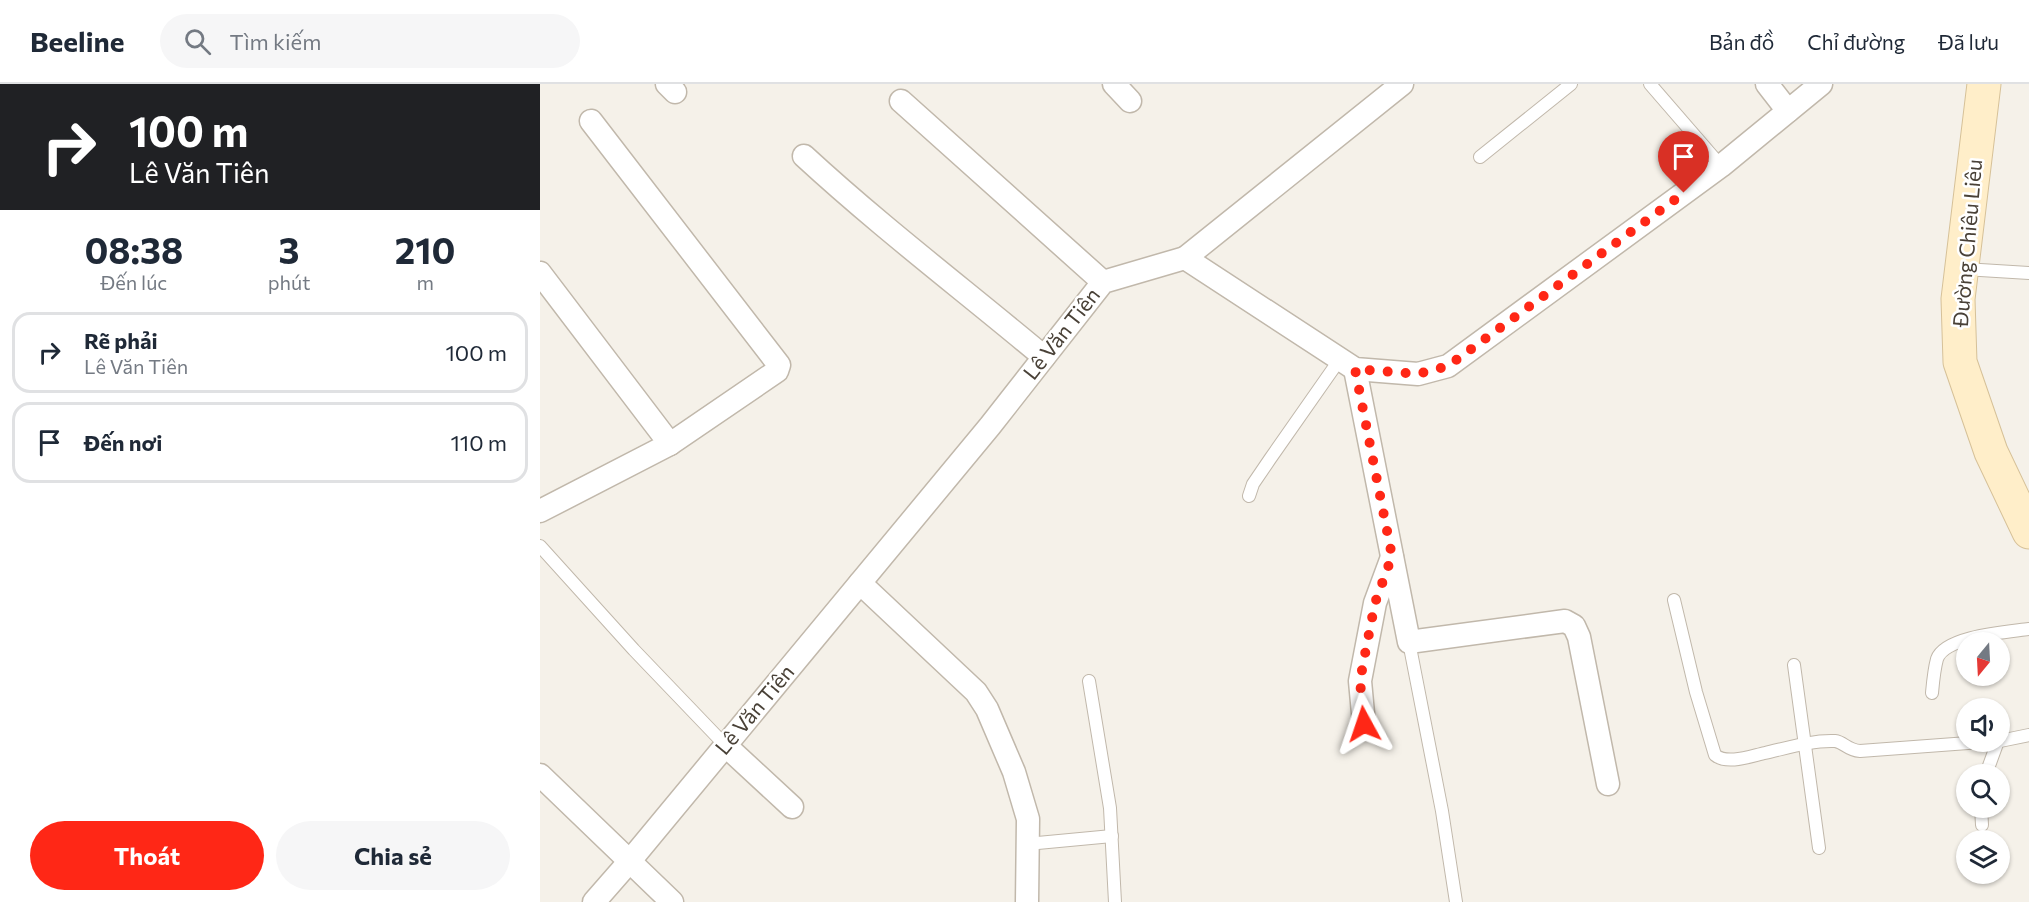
<!DOCTYPE html>
<html lang="vi">
<head>
<meta charset="utf-8">
<style>
  body { margin:0; font-family:Commissioner,sans-serif; background:#f6f6f7; color:#1f2937; height:100vh; display:flex; flex-direction:column; font-size:22px; white-space:nowrap }
  * { box-sizing:border-box; margin:0 }
  p { font-size:20px; color:#747a83 }
  .icon { flex:none; width:33px; height:33px; fill:none; stroke:currentColor; stroke-width:2; stroke-linecap:round; stroke-linejoin:round }
  .map { position:relative; flex:1; overflow:hidden }
  .drawer { display:flex; flex-direction:column; background:#fff; width:540px }
  .drawer>* { flex:none }
  .hud { background:#202124; color:#fff; overflow:hidden }
  .needle { width:39px; rotate:198deg }
  .controls { position:absolute; left:1416px; top:548px; display:grid; gap:12px }
  .controls a { display:grid; place-items:center; width:54px; height:54px; border-radius:50%; background:#fff; box-shadow:0 2px 4px #0004; font-size:30px }
  .pin { position:absolute; display:grid; place-items:center; width:51px; height:51px; color:#fff; margin:-62px -26px; border-radius:50% 50% 50% 0; rotate:-45deg; box-shadow:0 0 6px #0007 }
  .pin .icon { rotate:45deg }
  .me { position:absolute; width:66px; margin:-33px; rotate:355deg; stroke-linejoin:round; filter:drop-shadow(0 0 4px #0008) }
  .turn { display:flex; align-items:center; gap:21px; height:126px; padding:0 30px; font-size:27px }
  .turn .icon { width:78px; height:78px; stroke-width:2.5 }
  .turn b { display:block; font-size:42px; line-height:51px }
  .eta { display:flex; justify-content:space-evenly; align-items:center; height:102px; text-align:center }
  .eta b { font-size:36px; font-weight:700; line-height:42px }
  .cta { display:flex; gap:12px; margin-top:auto; padding:12px 30px }
  .cta a { flex:1; height:69px; border-radius:36px; background:#ff2716; color:#fff; font-size:24px; font-weight:700; line-height:69px; text-align:center }
  .cta a+a { background:#f6f6f7; color:#1f2937 }
  ul { padding:0; list-style:none }
  li { display:flex; align-items:center; gap:18px; height:81px; margin:0 12px 9px; padding:0 18px; border:3px solid #e0e1e3; border-radius:18px }
  li div { flex:1 }
  li b { display:block; font-size:22px }
  li em { font-style:normal }
  header { display:flex; align-items:center; gap:36px; box-sizing:border-box; height:84px; padding:0 30px; background:#fff; border-bottom:2px solid #e0e1e3 }
  header strong { font-size:28px }
  nav { display:flex; gap:33px; margin-inline-start:auto; font-size:21px }
  .search { width:420px; height:54px; background:#f6f6f7; display:flex; align-items:center; gap:15px; box-sizing:border-box; padding:0 21px; border-radius:33px; color:#747a83; font-size:22px }
  main { display:flex; flex:1; min-height:0 }
  .map>svg:first-child { display:block }
</style>
</head>
<body>
<header>
<strong>Beeline</strong>
<div class="search"><svg class="icon" aria-label="search" viewBox="0 0 24 24"><circle cx="10" cy="10" r="6"/><path d="M15 15l6 6"/></svg>Tìm kiếm</div>
<nav><a>Bản đồ</a><a>Chỉ đường</a><a>Đã lưu</a></nav>
</header>
<main>
<section class="drawer">
<div class="hud">
<div class="turn"><svg class="icon" aria-label="right" viewBox="0 0 24 24"><path d="M7 20v-9h11M14 6l5 5-5 5"/></svg><div><b>100 m</b>Lê Văn Tiên</div></div>
</div>
<div class="eta">
<div><b>08:38</b><p>Đến lúc</p></div>
<div><b>3</b><p>phút</p></div>
<div><b>210</b><p>m</p></div>
</div>
<ul>
<li><svg class="icon" aria-label="right" viewBox="0 0 24 24"><path d="M7 20v-9h11M14 6l5 5-5 5"/></svg><div><b>Rẽ phải</b><p>Lê Văn Tiên</p></div><em>100 m</em></li>
<li><svg class="icon" aria-label="arrive" viewBox="0 0 24 24"><path d="M6 21V4h12l-3 4 3 4H6"/></svg><div><b>Đến nơi</b></div><em>110 m</em></li>
</ul>
<div class="cta"><a>Thoát</a><a>Chia sẻ</a></div>
</section>
<div class="map">
<svg width="1489" height="818" viewBox="0 0 1489 818">
  <rect width="100%" height="100%" fill="#f5f1e9"/>
  <g fill="none" stroke-linecap="round" stroke-linejoin="round">
    <g stroke="#c1b8ab" stroke-width="14">
      <g id="lane">
        <polyline points="1110,0 1181,82"/>
        <polyline points="940,73 1031,0"/>
        <polyline points="1424,185 1489,189"/>
        <polyline points="709,412 713,400 730,375 800,275"/>
        <polyline points="0,462 94,566 186,662"/>
        <path d="M1134 516 1156 608 1175 671C1187 681 1211 672 1225 669 1247 664 1272 656 1295 657 1304 658 1307 666 1320 667L1455 657"/>
        <polyline points="869,558 902,727 916,818"/>
        <polyline points="1254,581 1279,764"/>
        <polyline points="549,597 570,724 575,818"/>
        <path d="M1392 609C1393 598 1394 586 1397 575 1405 552 1468 548 1489 545"/>
        <polyline points="1460,657 1489,651"/>
        <polyline points="1446,690 1458,657"/>
        <polyline points="1441,723 1442,741"/>
        <polyline points="487,760 572,752"/>
      </g>
    </g>
    <g stroke="#c1b8ab" stroke-width="25">
      <g id="street">
        <polyline points="127,0 135,8"/>
        <polyline points="574,0 590,17"/>
        <polyline points="1227,0 1248,27"/>
        <polyline points="361,17 563,198"/>
        <polyline points="51,37 239,281 237,287 130,360"/>
        <path d="M264 72C341 143 424 206 504 273"/>
        <polyline points="645,174 862,0"/>
        <polyline points="0,189 130,360 0,427"/>
        <polyline points="815,285 869,558 1025,537 1034,542 1039,553 1068,700"/>
        <polyline points="320,499 436,608 447,625 474,688 488,735 487,818"/>
        <polyline points="824,640 820,597 835,519 852,473"/>
        <polyline points="186,662 252,723"/>
        <polyline points="0,691 132,818"/>
        <polyline points="54,818 89,778 450,342 563,198 645,174 815,285 878,290 908,282 1181,82 1281,0"/>
      </g>
    </g>
    <g stroke="#d6c198" stroke-width="35">
      <polyline id="secondary" points="1444,0 1418,215 1420,278 1451,368 1489,448"/>
    </g>
    <use href="#lane" stroke="#fff" stroke-width="12"/>
    <use href="#street" stroke="#fff" stroke-width="22"/>
    <use href="#secondary" stroke="#ffeec9" stroke-width="33"/>
  </g>
  <g fill="none" stroke-linecap="round" stroke-linejoin="round">
    <polyline stroke="#ff2716" stroke-width="10" stroke-dasharray="0 18" points="824,640 820,597 825,570 835,519 852,472 815,285 878,290 908,282 1144,109"/>
  </g>
  <g text-anchor="middle" stroke-width="5" stroke-linejoin="round" paint-order="stroke">
    <g font-size="21" fill="#494137" stroke="#fff">
      <text transform="translate(1428 159) rotate(-85)" y="7">Đường Chiêu Liêu</text>
      <text transform="translate(522 250) rotate(-52)" y="7">Lê Văn Tiên</text>
      <text transform="translate(215 626) rotate(-50)" y="7">Lê Văn Tiên</text>
    </g>
  </g>
</svg>
<div class="controls">
<a><svg class="needle" viewBox="-14 -14 28 28"><path d="M0-13l5 13h-10z" fill="#e53935"/><path d="M0 13l5-13h-10z" fill="#747a83"/></svg></a>
<a><svg class="icon" aria-label="sound" viewBox="0 0 24 24"><path d="M4 9h4l5-4v14l-5-4H4zM17 9q2 3 0 6"/></svg></a>
<a><svg class="icon" aria-label="search" viewBox="0 0 24 24"><circle cx="10" cy="10" r="6"/><path d="M15 15l6 6"/></svg></a>
<a><svg class="icon" aria-label="layers" viewBox="0 0 24 24"><path d="M12 4l9 5-9 5-9-5zM3 14l9 5 9-5"/></svg></a>
</div>
<div class="pin" style="left:1144px;top:109px;background:#d93025"><svg class="icon" aria-label="arrive" viewBox="0 0 24 24"><path d="M6 21V4h12l-3 4 3 4H6"/></svg></div>
<svg class="me" style="left:824px;top:640px" viewBox="-20 -20 40 40"><path d="M0-17L14 15 0 8-14 15z" fill="#ff2716" stroke="#fff" stroke-width="4"/></svg>
</div>
</main>
</body>
</html>
